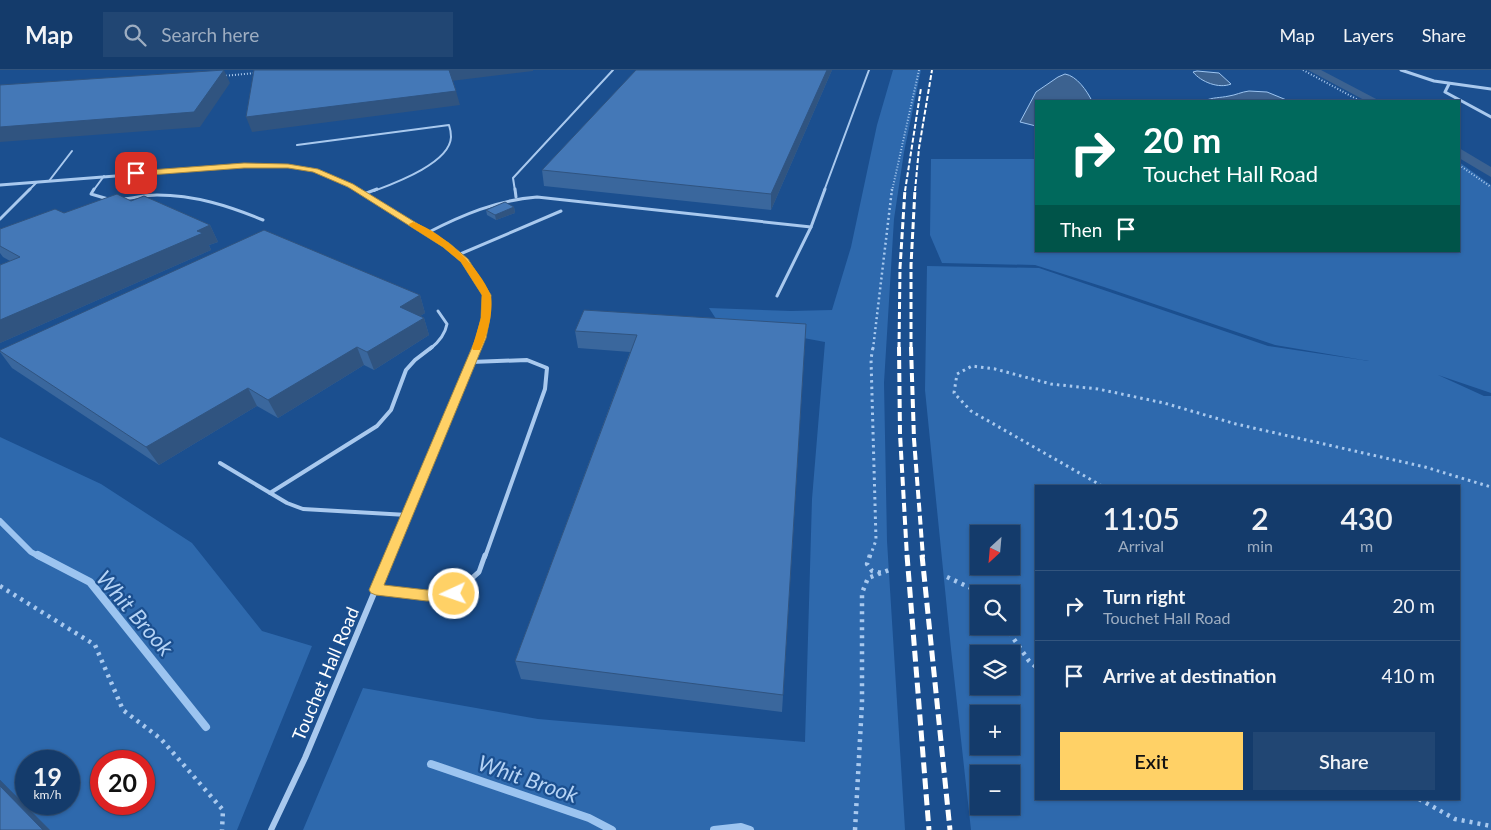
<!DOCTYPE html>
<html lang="en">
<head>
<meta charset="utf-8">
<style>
  body { margin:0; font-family:Lato,sans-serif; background:#214673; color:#f1f3f6; height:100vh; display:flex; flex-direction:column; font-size:19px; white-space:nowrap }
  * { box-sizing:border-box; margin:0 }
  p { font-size:16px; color:#9dadc1 }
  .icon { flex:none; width:28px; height:28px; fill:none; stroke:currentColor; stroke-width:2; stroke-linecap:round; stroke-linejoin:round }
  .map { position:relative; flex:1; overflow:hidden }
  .details { position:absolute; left:1035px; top:415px; width:425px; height:315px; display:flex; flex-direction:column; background:#143b6b; border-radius:0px; box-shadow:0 1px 4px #0004,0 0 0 1px #33557e }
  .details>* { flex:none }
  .banner { position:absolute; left:1035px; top:30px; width:425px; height:152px; border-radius:0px; box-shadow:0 1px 4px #0004,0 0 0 1px #33557e; background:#00695c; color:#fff; overflow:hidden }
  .needle { width:32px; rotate:206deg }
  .fabs { position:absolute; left:970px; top:455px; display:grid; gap:10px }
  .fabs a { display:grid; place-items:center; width:50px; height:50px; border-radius:0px; background:#143b6b; box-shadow:0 1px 4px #0004,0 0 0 1px #33557e; font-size:25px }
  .speed { position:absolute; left:15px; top:680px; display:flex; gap:10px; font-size:25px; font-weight:700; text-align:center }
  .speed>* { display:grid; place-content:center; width:65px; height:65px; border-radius:50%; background:#143b6b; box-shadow:0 1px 4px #0004,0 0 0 1px #33557e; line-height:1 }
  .speed small { font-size:12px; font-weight:400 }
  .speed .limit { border:8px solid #d22; background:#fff; color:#111 }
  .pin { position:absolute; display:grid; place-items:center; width:42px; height:42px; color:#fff; margin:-21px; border-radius:10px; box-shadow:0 2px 8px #0006 }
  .me { position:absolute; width:55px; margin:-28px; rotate:267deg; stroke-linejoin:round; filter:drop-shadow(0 0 4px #0008) }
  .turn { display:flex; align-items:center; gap:18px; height:105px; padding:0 25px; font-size:22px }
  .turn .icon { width:65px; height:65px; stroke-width:2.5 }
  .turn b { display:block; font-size:35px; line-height:42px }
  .then { display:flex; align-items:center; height:48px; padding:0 25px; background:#0003; gap:10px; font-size:19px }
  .eta { display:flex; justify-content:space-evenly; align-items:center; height:85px; text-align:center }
  .eta b { font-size:30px; font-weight:600; line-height:35px }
  .button { display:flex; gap:10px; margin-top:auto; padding:10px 25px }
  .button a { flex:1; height:58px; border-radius:0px; background:#ffd166; color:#111; font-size:20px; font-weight:600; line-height:58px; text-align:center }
  .button a+a { background:#214673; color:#f1f3f6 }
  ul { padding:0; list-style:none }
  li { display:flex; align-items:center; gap:15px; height:70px; padding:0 25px; border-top:1px solid #33557e }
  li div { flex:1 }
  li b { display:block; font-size:19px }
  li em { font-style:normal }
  header { display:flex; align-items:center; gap:30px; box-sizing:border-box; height:70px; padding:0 25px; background:#143b6b; border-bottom:1px solid #33557e }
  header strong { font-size:24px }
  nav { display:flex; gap:28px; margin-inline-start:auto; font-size:18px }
  .search { width:350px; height:45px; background:#214673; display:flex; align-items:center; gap:12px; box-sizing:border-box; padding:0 18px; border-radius:0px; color:#9dadc1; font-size:19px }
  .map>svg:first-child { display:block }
</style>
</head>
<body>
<header>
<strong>Map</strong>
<div class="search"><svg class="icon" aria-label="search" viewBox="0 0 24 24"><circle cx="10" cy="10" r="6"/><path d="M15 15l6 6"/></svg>Search here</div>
<nav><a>Map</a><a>Layers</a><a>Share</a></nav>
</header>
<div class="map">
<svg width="1491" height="760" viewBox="0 0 1491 760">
  <rect width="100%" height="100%" fill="#1b4f8f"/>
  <g fill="#2e69ad" fill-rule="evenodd">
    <polygon points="893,0 921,0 904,82 894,149 884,313 887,471 905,760 303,760 363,618 538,649 805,672 812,429 825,272 718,252 709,238 791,241 832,240 851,177 877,55"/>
    <path d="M931 89H1036V181H1459V92L1491 115V323L1438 305 1484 326H1491V760H971L951 579 925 320 927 196 1039 198 1268 276 1369 291 1275 275 1104 217 1035 195 942 193 930 165ZM1036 416H1459V729H1036ZM979 464H1011V496H979ZM979 524H1011V556H979ZM979 584H1011V616H979ZM979 644H1011V676H979ZM979 704H1011V736H979Z"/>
    <path d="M0 367 101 414 192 473 262 561 312 576 237 760H49L0 710ZM26 691H69V734H26ZM101 691H144V734H101Z"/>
  </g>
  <g fill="#3c6290" stroke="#9cc4f0">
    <path d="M1197 1 1219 3 1231 14C1219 19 1201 12 1193 2Z"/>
    <path d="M1065 4C1077 6 1087 21 1092 31H1036V56L1020 52 1036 22 1058 7Z"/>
    <path d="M1249 21 1267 22 1289 31H1204C1213 27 1220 28 1229 26 1236 25 1241 22 1249 21Z"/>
  </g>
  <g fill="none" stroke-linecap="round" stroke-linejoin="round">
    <polyline stroke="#9cc4f0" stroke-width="6" points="0,451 31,482 40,487"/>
    <g stroke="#9cc4f0" stroke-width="8">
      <polyline points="38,485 90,512 206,657"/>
      <polyline points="431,694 589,748 612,760"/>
      <polyline points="714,760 741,757 750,760"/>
    </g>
    <g fill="#3c6290" fill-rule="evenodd">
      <polygon points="1308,0 1321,0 1380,31 1366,31"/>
      <polygon points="1459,78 1491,97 1491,107 1459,88"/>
    </g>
    <g stroke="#a9c9ee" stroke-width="2" stroke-dasharray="1 2" stroke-linecap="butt">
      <polyline points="1303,0 1360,31"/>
      <polyline points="223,6 256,3"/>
      <polyline points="1459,95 1491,117"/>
      <polyline points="892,121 919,0"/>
    </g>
    <polyline stroke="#a9c9ee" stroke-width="2.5" stroke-dasharray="2 3" stroke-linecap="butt" points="873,279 892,119"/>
    <g stroke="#a9c9ee" stroke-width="3" stroke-dasharray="2.5 4" stroke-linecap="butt">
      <polyline points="1102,416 971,341 954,323 957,304 972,296 995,299 1051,314 1098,319 1164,333 1236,354 1425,397 1491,417"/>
      <polyline points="870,487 876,470 871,289 873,277"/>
    </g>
    <g stroke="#a9c9ee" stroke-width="4.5" stroke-dasharray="3 5" stroke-linecap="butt">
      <polyline points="870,485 867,494 872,501 882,503"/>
      <polyline points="947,507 984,524"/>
      <polyline points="0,516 95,575 123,640 161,669 223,740 222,760"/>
      <polyline points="1005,556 1029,591 1036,597"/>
      <polyline points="1419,729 1455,749 1491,756"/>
      <polyline points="855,760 862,633 862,523 868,508 889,500"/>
    </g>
    <g stroke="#a9c9ee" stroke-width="2">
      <path d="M297 75 449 55C450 58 451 63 451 67 450 93 395 113 374 121"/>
      <polyline points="49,111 72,81"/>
      <polyline points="28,121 37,112"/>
      <polyline points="93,121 104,106"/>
      <polyline points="515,121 513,108 613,0"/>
      <polyline points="824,121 869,0"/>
    </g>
    <g stroke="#a9c9ee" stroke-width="3">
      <polyline points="94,119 91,124 108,129"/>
      <polyline points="515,119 516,127"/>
      <polyline points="364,124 377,119"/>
      <path d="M122 129C134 128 145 125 157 125 195 125 229 136 263 150"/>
      <polyline points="0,149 30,119"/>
      <path d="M427 163C462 145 497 130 537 127L811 157"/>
      <polyline points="458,185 561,141"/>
      <polyline points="777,226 811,157 825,119"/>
      <path d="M430 279C439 272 445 265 447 254L438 241"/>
    </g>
    <g stroke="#a9c9ee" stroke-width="4">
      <polyline points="471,292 527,290 547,298 545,319 485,487"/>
      <polyline points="220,393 287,433 303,439 407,445"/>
      <polyline points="270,423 377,356 391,340 406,300 415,290 432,277"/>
    </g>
    <polyline stroke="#a9c9ee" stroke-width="5" points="376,520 427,526 454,524 479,502 485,485"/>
    <g stroke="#a9c9ee" stroke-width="3">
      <polyline points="1401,0 1434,11 1491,19"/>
      <polyline points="1449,14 1445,22 1491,47"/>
      <polyline points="0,115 244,96 288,96 315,100 359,121"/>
    </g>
    <polyline stroke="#a9c9ee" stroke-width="4" points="356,119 446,175 465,191 486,225 486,248 477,279"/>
    <polyline stroke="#a9c9ee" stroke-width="5" points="389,487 477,277"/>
    <polyline stroke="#a9c9ee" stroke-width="6" points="271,760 305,688 390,485"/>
    <g stroke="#fff" stroke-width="2" stroke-dasharray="5 2" stroke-linecap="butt">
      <polyline points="905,121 921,18"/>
      <polyline points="915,121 919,78 932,0"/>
    </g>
    <g stroke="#fff" stroke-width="3" stroke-dasharray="7 3" stroke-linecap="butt">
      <polyline points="899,279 900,198 905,119"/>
      <polyline points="911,279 911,195 915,119"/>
    </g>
    <g stroke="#fff" stroke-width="4" stroke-dasharray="9 4" stroke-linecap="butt">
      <polyline points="899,277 900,364 907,487"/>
      <polyline points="911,277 914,369 923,487"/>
    </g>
    <g stroke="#fff" stroke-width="5" stroke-dasharray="11 5" stroke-linecap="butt">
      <polyline points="907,485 929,760"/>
      <polyline points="922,485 950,760"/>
    </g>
  </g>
  <g fill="#3a679d">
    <polygon points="832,0 771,140 544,116 542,100"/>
    <polygon points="131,131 210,155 218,172 209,175 211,180 0,273 0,195 10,191 3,187 0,183 0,159 64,143"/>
    <polygon points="514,137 515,143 496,150 487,145 486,140"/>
    <polygon points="420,225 425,243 420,246 424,248 429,265 374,300 364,295 278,348 257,336 159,395 12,298 0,282 0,280"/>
    <polygon points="806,254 782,642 521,609 515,591 630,282 578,278 575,261"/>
  </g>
  <g fill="#305480">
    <polygon points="224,0 230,13 200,57 0,72 0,57"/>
    <polygon points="449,0 533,0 533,1 451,11"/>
    <polygon points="827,0 832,0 771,140 771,124"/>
    <polygon points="456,21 460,35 252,62 246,47"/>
    <polygon points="514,137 515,143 496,150 495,145"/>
    <polygon points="210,155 218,172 209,175 211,180 0,273 0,250"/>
    <polygon points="420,225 425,243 406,255 400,237"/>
    <polygon points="424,248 429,265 374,300 367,282"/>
    <polygon points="357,277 364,295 278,348 268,330"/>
    <polygon points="248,318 257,336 159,395 146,377"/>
    <polygon points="0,710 50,760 43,760 0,716"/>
  </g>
  <g fill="#4478b7" stroke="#305480">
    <polygon points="224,0 194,42 0,57 0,15"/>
    <polygon points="254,0 449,0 456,21 246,47"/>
    <polygon points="636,0 827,0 771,124 542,100"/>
    <polygon points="117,124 131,131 144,126 210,155 197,161 203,163 0,250 0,195 20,187 0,176 0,159 55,139 64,143"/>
    <polygon points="505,132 514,137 495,145 486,140"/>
    <polygon points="264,160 420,225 400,237 424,248 367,282 357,277 268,330 248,318 146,377 0,281 0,280"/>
    <polygon points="584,240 806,254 783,625 515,591 637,265 575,261"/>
    <polygon points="0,716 43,760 0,760"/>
  </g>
  <polygon fill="#ffd166" stroke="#a68842" points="244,93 288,94 318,99 353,114 449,173 468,189 491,225 490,248 486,268 384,515 427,520 454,519 459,520 461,524 459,528 427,531 376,525 371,523 369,520 476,268 481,248 482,225 461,192 443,177 348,117 313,102 288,98 244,98 136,106 133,103 136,101"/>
  <path fill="#f59e0b" d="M413 152C441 161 479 196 490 224 495 236 487 268 480 280H473L472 278 481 248 482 225 461 192 443 177 410 156 409 154Z"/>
  <g text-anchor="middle" stroke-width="4.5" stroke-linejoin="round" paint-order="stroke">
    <g font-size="18" fill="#fff" stroke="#1b4f8f">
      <text transform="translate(326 604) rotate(-67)" y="6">Touchet Hall Road</text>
    </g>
    <g font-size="22" font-style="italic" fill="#b5d3f5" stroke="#1b4f8f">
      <text transform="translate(135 543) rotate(49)" y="8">Whit Brook</text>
      <text transform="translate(528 709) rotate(19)" y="8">Whit Brook</text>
    </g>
  </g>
</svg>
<div class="fabs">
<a><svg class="needle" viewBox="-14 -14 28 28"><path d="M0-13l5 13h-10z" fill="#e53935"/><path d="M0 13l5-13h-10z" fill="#9dadc1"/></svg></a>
<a><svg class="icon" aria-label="search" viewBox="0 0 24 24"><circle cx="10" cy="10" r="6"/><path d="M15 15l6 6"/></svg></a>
<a><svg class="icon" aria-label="layers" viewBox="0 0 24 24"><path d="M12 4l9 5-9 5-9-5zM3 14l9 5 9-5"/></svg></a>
<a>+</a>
<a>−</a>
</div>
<div class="speed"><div>19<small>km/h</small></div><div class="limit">20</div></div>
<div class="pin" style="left:136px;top:103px;background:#d93025"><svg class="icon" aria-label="arrive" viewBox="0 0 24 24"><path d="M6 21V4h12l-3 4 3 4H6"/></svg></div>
<svg class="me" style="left:454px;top:524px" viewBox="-20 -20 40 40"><circle r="17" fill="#ffd166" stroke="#fff" stroke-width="3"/><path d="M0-11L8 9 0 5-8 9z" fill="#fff"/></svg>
<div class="banner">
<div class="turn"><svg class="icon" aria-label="right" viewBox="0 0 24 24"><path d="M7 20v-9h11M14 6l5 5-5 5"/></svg><div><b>20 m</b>Touchet Hall Road</div></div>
<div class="then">Then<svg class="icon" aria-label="arrive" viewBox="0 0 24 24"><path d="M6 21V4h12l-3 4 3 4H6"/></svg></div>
</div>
<section class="details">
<div class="eta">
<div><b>11:05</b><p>Arrival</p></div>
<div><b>2</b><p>min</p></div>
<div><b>430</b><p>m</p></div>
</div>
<ul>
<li><svg class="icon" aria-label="right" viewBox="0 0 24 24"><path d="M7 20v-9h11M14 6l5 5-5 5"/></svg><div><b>Turn right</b><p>Touchet Hall Road</p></div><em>20 m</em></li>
<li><svg class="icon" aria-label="arrive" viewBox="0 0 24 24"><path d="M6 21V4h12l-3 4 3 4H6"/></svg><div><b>Arrive at destination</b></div><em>410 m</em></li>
</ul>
<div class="button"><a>Exit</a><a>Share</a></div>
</section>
</div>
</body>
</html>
